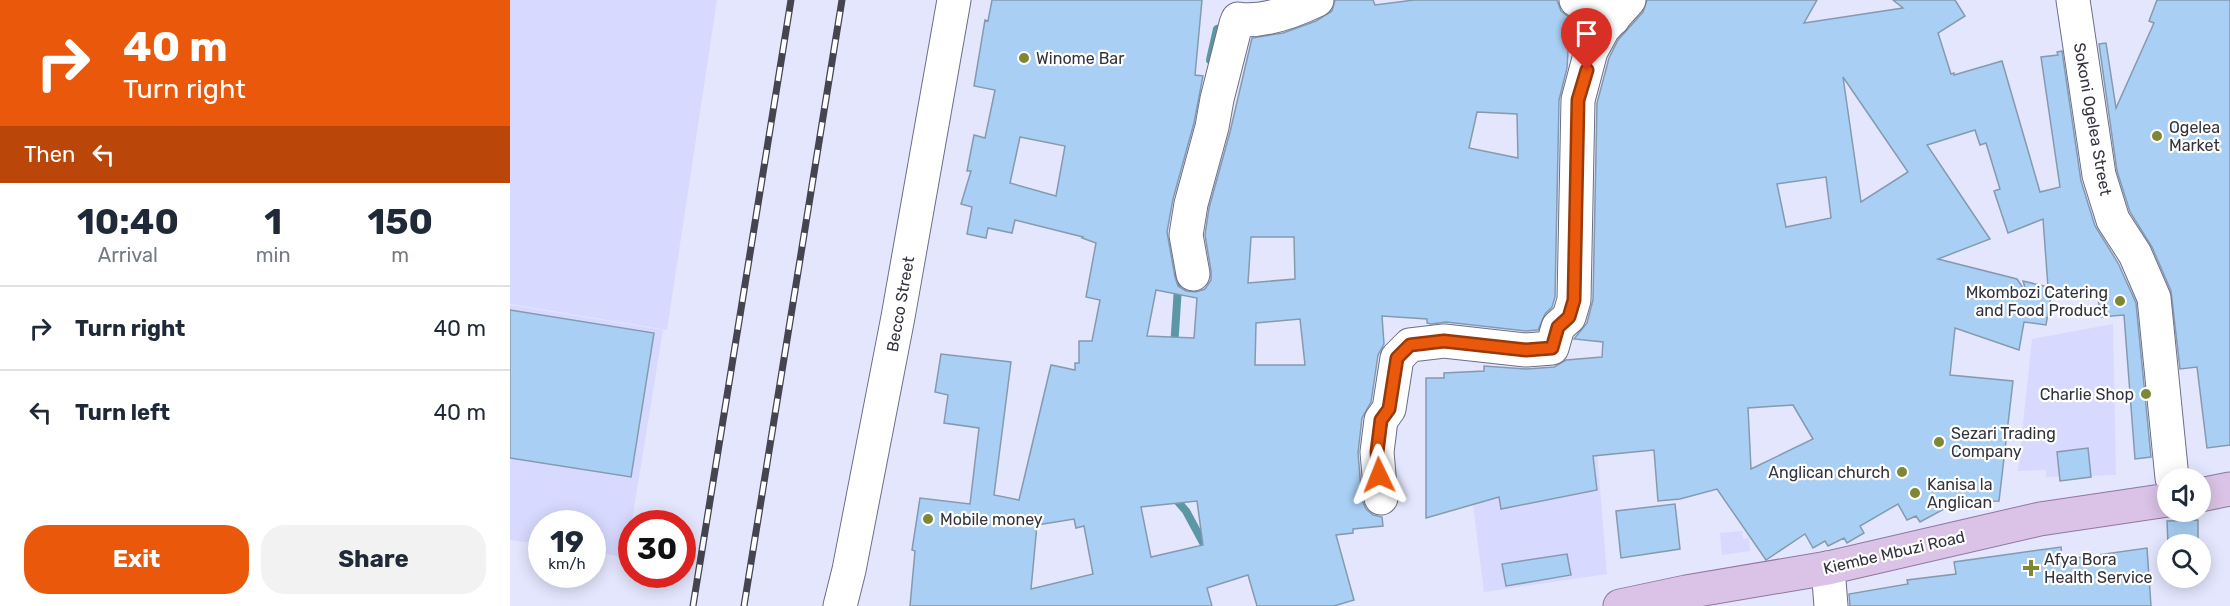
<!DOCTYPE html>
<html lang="en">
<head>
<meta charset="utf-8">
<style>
  body { margin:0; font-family:Rubik,sans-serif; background:#f2f2f3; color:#1f2937; height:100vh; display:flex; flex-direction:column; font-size:22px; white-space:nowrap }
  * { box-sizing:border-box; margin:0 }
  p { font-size:20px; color:#747a83 }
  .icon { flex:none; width:33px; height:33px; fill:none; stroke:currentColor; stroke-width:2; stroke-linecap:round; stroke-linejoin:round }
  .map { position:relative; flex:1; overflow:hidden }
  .drawer { display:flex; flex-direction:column; background:#fff; width:510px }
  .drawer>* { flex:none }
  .guide { background:#ea580c; color:#fff; overflow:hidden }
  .controls { position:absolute; left:1647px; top:468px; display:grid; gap:12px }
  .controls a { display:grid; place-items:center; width:54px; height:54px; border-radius:50%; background:#fff; box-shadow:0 3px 15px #0003; font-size:30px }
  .speed { position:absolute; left:18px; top:510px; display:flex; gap:12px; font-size:30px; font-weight:700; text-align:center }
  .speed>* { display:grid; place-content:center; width:78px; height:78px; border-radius:50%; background:#fff; box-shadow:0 3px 15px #0003; line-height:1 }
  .speed small { font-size:15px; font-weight:400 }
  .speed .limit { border:9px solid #d22; background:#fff; color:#111 }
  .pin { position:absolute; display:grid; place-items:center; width:51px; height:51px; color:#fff; margin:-62px -26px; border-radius:50% 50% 50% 0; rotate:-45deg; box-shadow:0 0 6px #0007 }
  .pin .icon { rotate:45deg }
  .me { position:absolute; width:66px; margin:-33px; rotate:358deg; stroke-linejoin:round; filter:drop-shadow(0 0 4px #0008) }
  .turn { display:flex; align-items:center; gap:21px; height:126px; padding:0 24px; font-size:27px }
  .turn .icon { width:78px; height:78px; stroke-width:2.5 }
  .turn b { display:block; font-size:42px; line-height:51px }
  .then { display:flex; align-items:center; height:57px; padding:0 24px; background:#0003; gap:12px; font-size:22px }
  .eta { display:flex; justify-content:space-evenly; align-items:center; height:102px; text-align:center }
  .eta b { font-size:36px; font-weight:700; line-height:42px }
  .primary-button { display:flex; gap:12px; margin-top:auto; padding:12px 24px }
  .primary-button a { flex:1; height:69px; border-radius:24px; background:#ea580c; color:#fff; font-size:24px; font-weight:700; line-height:69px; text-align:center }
  .primary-button a+a { background:#f2f2f3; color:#1f2937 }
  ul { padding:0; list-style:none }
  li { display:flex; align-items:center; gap:18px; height:84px; padding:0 24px; border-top:2px solid #e0e1e3 }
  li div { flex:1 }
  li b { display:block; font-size:22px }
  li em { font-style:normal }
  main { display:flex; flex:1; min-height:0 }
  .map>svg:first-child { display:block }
</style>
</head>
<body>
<main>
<section class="drawer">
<div class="guide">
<div class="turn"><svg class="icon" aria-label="right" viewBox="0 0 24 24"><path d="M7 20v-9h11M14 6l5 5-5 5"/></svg><div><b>40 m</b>Turn right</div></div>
<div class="then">Then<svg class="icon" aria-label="left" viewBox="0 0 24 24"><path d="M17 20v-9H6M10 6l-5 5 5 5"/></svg></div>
</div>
<div class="eta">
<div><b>10:40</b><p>Arrival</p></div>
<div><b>1</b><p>min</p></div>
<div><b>150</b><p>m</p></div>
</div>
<ul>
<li><svg class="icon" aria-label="right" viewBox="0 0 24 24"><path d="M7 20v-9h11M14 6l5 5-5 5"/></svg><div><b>Turn right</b></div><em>40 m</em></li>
<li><svg class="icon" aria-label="left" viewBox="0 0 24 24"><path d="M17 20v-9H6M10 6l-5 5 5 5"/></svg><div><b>Turn left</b></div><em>40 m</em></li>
</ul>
<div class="primary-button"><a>Exit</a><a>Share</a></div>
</section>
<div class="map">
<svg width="1720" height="606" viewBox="0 0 1720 606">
  <rect width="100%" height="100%" fill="#e3e6fd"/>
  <g fill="#d7dafe">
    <polygon points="0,0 207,0 157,330 0,304"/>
    <polygon points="0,305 153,330 116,557 83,552 82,524 32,524 31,544 0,540"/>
    <polygon points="1603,324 1606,475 1536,477 1536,470 1508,471 1522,339"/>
    <polygon points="1087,451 1097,574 974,592 959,473"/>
    <polygon points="1232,531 1233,539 1239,538 1240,551 1212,555 1210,533"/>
  </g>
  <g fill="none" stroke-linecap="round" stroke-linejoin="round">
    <g stroke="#5b97a5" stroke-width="8">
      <polyline points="700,60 707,29 716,26"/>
      <polyline points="664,348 669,272"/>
      <polyline points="663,496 676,511 696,548"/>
    </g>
  </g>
  <g fill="#a9cff4" stroke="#859aaf" stroke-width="1.5" fill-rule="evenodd">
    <path d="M482 0H692L685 75 693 76 684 123 663 199 657 232 665 277 668 286 676 291 686 292 695 289 701 280V271L695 235 699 208 720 132 742 38 773 33 806 21 822 11 825 0H863L865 5 904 0H1047L1051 11 1060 18 1057 68 1049 100 1045 297 1042 307 1035 314 1028 330 1016 331 936 322 921 324 917 323V319L872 316 874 344 868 355 861 402 852 418 848 453 852 500 856 509 863 515 872 517 873 526 843 529V533L826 535 844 600 824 606H747L738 575 697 588 702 606H400L405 551 402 550 410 498 460 504 469 428 434 423 438 395 425 392 431 354 501 362 484 495 509 500 541 365 565 370V363H569V341H582L590 300 576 297 586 243 572 238 573 237 505 220 502 233 478 228 476 238 457 234 462 207 451 204 461 171H457L464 135 475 138 485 90 464 86 475 20 478 21ZM967 112 1007 114 1008 158 959 148ZM510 137 555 146 546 196 500 183ZM741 237H784L785 279 738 283ZM646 290 687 298 684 338 637 336ZM790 319 795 365H745L746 323ZM687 501 693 545 641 557 631 507ZM564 519 566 528 574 526 583 574 521 589 527 525Z"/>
    <path d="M1137 0H1307L1294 23 1393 8 1383 0H1445L1455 16 1428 33 1441 74 1444 73V75L1492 61 1530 192 1550 187 1531 57 1548 55 1547 52 1552 51 1571 181 1585 226 1608 263 1626 303 1641 457 1625 459 1614 315 1590 317 1588 296H1541L1536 325 1514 322 1509 350 1445 328 1440 375 1503 381 1489 501 1447 502 1410 522 1406 516 1397 520 1388 504 1350 526 1354 533 1337 543 1334 538 1318 546 1315 541 1303 548 1295 534 1256 560 1207 489 1170 499 1148 501 1144 450 1083 456 1087 490 991 509 989 497 916 518V378H934V373L974 371V366L1017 369 1044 367 1056 360 1092 357 1093 342 1064 339 1077 323 1083 300 1087 103 1099 58 1108 40 1133 12ZM1333 77 1398 172 1351 202ZM1465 130 1470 145 1476 143 1490 189 1484 191 1498 233 1533 219 1538 287 1513 281 1517 294 1507 279 1428 259 1480 239 1417 145ZM1316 177 1321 218 1276 227 1267 184ZM1283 405 1303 439 1241 469 1238 408Z"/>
    <polygon points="1647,0 1720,0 1720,445 1697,448 1687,367 1670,369 1661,291 1642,247 1620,212 1607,171 1589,44 1596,43 1606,108 1644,23 1639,21"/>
    <polygon points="0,310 144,333 121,477 0,458"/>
    <polygon points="1578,448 1581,477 1550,481 1547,452"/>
    <polygon points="1165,504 1170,549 1111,558 1106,511"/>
    <polygon points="1688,520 1688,544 1658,544 1657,521"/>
    <polygon points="1551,547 1552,560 1637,548 1641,606 1340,606 1339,594 1398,584 1397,580 1446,574 1444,562"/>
    <polygon points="1057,554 1061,575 996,586 992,564"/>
  </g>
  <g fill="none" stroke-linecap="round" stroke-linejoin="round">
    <g stroke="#6b6e87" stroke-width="35">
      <g id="minor">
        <polyline points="1066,0 1103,19"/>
        <polyline points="1563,0 1589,175 1603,220 1625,254 1644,298 1662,478"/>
        <path d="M683 274 676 235 681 204 702 127 707 99 726 24 728 19C753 23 784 11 807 0"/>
        <polyline points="871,498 867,452 871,420 879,409 887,358 900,345 934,341 1016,350 1042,348 1048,327 1059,317 1064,300 1068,100 1081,51 1093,29 1119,0"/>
        <polyline points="1318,568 1321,606"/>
        <polyline points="330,606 339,570 388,317 444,0"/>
      </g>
    </g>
    <g stroke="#8f77a0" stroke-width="35">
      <g id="major">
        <polyline points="1690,495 1720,489"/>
        <polyline points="1110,606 1176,592 1318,568 1530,519 1658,500"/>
      </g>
    </g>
    <use href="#minor" stroke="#fff" stroke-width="33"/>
    <use href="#major" stroke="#dac3e6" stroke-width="33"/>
    <g stroke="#444551" stroke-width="7">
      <g id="rail">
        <polyline points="183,606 281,0"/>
        <polyline points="234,606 332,0"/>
      </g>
    </g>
    <use href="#rail" stroke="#fff" stroke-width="4.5" stroke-dasharray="14" stroke-linecap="butt"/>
  </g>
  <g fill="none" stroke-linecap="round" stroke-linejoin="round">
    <g stroke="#983908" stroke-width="15">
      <polyline id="route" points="869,475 867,452 871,420 879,409 887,358 900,345 934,341 1016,350 1042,348 1048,327 1059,317 1064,300 1068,100 1077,70"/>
    </g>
    <use href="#route" stroke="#ea580c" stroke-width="10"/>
  </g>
  <g fill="#7d8734" stroke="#fff" stroke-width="2">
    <circle cx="514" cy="58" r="6"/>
    <circle cx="1647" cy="136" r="6"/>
    <circle cx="1610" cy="301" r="6"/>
    <circle cx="1636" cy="394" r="6"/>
    <circle cx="1429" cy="442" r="6"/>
    <circle cx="1392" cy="472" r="6"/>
    <circle cx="1405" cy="493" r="6"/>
    <circle cx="418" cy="519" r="6"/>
    <path d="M1518 559h6v6h6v6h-6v6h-6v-6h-6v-6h6z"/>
  </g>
  <g text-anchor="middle" stroke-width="4.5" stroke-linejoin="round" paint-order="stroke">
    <g font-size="16" fill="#32333e" stroke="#fff" text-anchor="start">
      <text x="526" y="64">Winome Bar</text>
      <text x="1659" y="133">Ogelea<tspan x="1659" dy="18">Market</tspan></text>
      <text x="1598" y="298" text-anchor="end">Mkombozi Catering<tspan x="1598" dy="18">and Food Product</tspan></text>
      <text x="1624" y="400" text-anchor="end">Charlie Shop</text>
      <text x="1441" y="439">Sezari Trading<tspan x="1441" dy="18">Company</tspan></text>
      <text x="1380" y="478" text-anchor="end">Anglican church</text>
      <text x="1417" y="490">Kanisa la<tspan x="1417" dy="18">Anglican</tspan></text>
      <text x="430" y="525">Mobile money</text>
      <text x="1534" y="565">Afya Bora<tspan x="1534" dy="18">Health Service</tspan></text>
    </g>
    <g font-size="16" fill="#32333e" stroke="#fff">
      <text transform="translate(1583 119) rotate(80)" y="6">Sokoni Ogelea Street</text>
      <text transform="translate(390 304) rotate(-80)" y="6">Becco Street</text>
      <text transform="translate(1384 552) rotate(-13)" y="6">Kiembe Mbuzi Road</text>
    </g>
  </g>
</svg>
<div class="controls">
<a><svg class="icon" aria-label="sound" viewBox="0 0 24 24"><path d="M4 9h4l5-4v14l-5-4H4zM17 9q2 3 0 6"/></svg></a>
<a><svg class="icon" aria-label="search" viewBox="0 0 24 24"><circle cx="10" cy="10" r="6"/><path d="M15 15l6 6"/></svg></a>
</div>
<div class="speed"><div>19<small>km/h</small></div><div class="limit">30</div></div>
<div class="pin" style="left:1077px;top:70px;background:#d93025"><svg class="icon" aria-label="arrive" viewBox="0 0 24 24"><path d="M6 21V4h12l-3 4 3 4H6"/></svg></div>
<svg class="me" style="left:869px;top:475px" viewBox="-20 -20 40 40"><path d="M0-17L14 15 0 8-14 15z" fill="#ea580c" stroke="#fff" stroke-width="4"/></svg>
</div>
</main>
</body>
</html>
